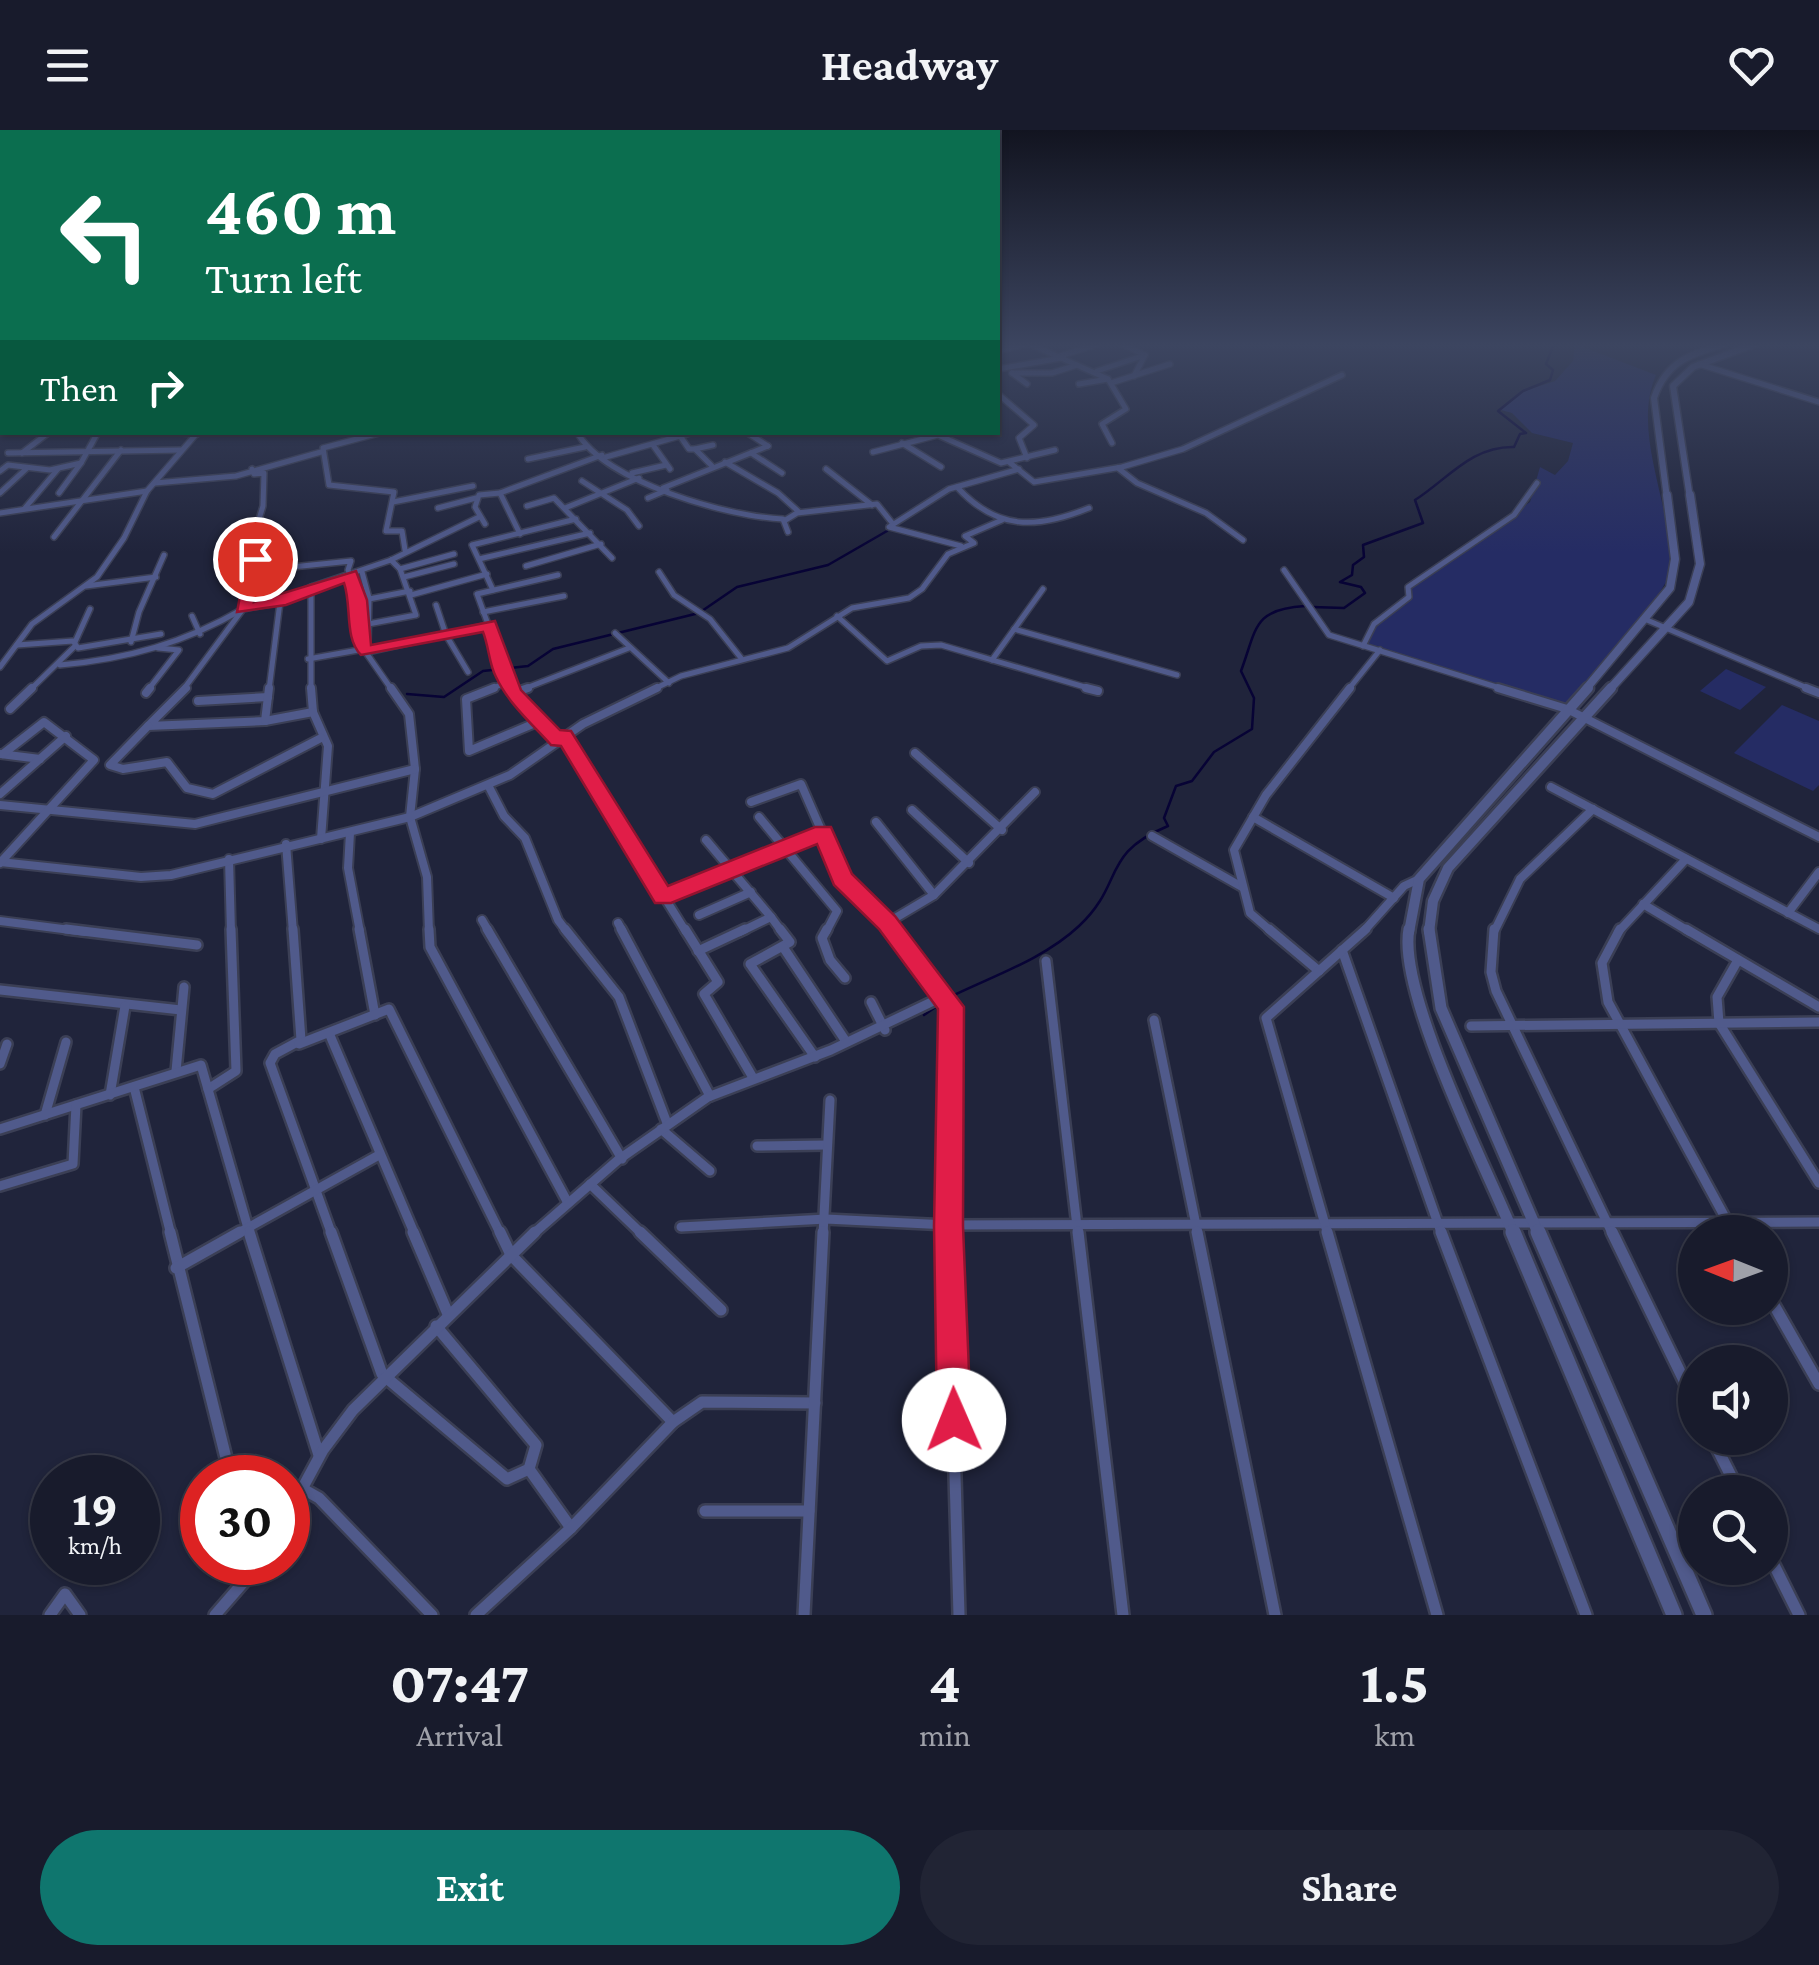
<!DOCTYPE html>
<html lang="en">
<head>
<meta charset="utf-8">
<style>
  body { margin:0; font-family:"Crimson Pro",serif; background:#212434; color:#f1f3f6; height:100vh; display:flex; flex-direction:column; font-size:38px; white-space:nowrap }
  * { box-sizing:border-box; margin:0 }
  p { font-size:32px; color:#9fa1a9 }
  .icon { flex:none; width:55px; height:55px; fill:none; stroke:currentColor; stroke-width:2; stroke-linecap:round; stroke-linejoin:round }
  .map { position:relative; height:1485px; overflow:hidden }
  .drawer { display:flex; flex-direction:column; background:#181b2c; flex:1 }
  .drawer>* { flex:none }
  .banner { position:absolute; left:0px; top:0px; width:1000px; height:305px; box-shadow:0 2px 8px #0004,0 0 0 2px #363948; background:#0b6e4f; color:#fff; overflow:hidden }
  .needle { width:65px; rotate:271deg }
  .buttons { position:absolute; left:1678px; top:1085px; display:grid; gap:20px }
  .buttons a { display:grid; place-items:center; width:110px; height:110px; border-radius:50%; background:#181b2c; box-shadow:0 2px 8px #0004,0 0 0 2px #363948; font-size:50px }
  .speed { position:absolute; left:30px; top:1325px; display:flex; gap:20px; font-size:50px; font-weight:700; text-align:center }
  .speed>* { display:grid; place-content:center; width:130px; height:130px; border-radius:50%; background:#181b2c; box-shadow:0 2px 8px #0004,0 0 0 2px #363948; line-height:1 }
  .speed small { font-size:25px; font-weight:400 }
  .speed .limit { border:15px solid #d22; background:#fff; color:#111 }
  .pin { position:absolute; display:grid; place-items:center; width:85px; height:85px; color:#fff; margin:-42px; border:5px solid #fff; border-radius:50%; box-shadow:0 2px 10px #0007 }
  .me { position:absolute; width:110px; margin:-55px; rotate:359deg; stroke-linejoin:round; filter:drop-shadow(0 0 8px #0008) }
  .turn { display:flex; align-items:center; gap:35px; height:210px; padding:0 40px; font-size:45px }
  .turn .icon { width:130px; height:130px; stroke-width:2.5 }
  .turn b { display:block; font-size:70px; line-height:85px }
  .then { display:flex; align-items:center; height:95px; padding:0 40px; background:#0003; gap:20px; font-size:38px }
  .eta { display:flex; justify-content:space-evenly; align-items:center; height:170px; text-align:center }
  .eta b { font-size:60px; font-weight:700; line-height:70px }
  .cta { display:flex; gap:20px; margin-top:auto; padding:20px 40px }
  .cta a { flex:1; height:115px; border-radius:60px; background:#0f766e; color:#fff; font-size:40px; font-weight:700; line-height:115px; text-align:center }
  .cta a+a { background:#212434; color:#f1f3f6 }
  header { display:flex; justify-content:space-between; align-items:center; height:130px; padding:0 40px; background:#181b2c; font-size:45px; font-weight:700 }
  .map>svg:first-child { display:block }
</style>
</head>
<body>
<header><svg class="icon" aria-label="menu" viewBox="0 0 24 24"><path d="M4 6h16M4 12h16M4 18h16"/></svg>Headway<svg class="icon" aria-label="heart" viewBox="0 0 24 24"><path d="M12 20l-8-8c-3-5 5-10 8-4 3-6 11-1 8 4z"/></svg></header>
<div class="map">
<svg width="1819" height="1485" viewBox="0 0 1819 1485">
  <rect width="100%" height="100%" fill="#20243b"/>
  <g fill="#252c64">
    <path d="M1575 214 1656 245C1632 300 1669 369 1670 426L1669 447 1657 467 1567 579 1363 516C1366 495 1392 479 1409 467L1408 457 1530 372 1540 337 1555 345 1568 331 1573 313 1532 303 1512 283 1501 280 1524 261 1555 251 1573 231Z"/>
    <polygon points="1726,539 1766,557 1740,580 1700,561"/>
    <polygon points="1782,575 1819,591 1819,655 1813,661 1734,623"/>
  </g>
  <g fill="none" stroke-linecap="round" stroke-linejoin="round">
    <g stroke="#070335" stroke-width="2.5">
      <path d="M1312 477 1344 478 1365 463 1361 457 1340 452 1352 445 1353 435 1364 427 1363 415 1423 393 1415 370C1448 349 1471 316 1514 317L1520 304 1526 303 1498 281 1523 261 1550 250 1553 240 1546 234 1554 214"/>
      <polyline points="407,564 444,567 483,541 528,536 553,519 699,483 737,457 828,435 887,401"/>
      <path d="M950 867C993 846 1044 829 1079 796 1125 753 1100 724 1168 696L1164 688 1176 656 1192 651 1214 622 1252 599 1254 568 1241 541C1257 498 1253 479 1305 476"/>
      <polyline points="924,885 940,874"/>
    </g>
    <g stroke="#3b3f55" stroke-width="8">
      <g id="minor-far3">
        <polyline points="1030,214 1108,249 1126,279 1102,294 1112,313"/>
        <polyline points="1122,214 1145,225 1134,246"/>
        <polyline points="998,221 1025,214"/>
        <polyline points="1060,226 1098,214"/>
        <polyline points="1699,234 1819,272"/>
        <polyline points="998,239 1061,228"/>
        <polyline points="1097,241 1145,225"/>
        <polyline points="1012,243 1052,243 1077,235"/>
        <polyline points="1012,243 1027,254"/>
        <polyline points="1111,253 1170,234"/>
        <polyline points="1079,254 1108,249"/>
        <polyline points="998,264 1034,295 1019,308 1027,328"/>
        <polyline points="168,302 197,304"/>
        <polyline points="383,302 323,318 329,355 394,362 386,401 402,401 405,420"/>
        <path d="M577 302C604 352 729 387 783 389L788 402"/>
        <polyline points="746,302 768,316"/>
        <polyline points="678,303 689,319 695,319 712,336"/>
        <polyline points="902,313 941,337"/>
        <polyline points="653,315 670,339"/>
        <polyline points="695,319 713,315"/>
        <polyline points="873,322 938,305 1001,333 1055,320"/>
        <polyline points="8,323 181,320"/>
        <polyline points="22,323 48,303"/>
        <polyline points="751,323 782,343"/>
        <polyline points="606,327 694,302"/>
        <polyline points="528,329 585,317"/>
        <polyline points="725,332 778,363 799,382"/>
        <polyline points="1009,332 1034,352 1122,337 1183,319 1342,245"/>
        <polyline points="1118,338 1137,353 1206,383 1243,410"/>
        <polyline points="826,339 872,375"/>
        <polyline points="0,341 8,335 50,340 81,333 98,302"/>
        <polyline points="632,343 666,335"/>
        <polyline points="582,351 627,380 639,396"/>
        <polyline points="155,353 236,346 321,322"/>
        <path d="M957 357C997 401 1037 399 1089 378"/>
        <polyline points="663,358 768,316"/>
        <polyline points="0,363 26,339"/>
        <polyline points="59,363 81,333"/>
        <polyline points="500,363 520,404"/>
        <polyline points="648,368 667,360"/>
        <polyline points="393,372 473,356"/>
        <polyline points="527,376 554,368 612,428"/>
        <polyline points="25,378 58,339"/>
        <polyline points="438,378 476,368"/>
        <polyline points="565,378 639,348"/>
        <polyline points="0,383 147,361"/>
        <polyline points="784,391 797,383 877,374 893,394"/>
        <polyline points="485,394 475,377 479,365 500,363 602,325"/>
        <polyline points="54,407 121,320"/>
        <polyline points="961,416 889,397 949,359 1019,339"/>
        <polyline points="479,429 590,403"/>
        <polyline points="526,436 601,414"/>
        <polyline points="292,437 351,431 348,440 356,457 360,514 392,560"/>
        <polyline points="400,439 454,424"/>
        <polyline points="1284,440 1329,505 1506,560"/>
        <polyline points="659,442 674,465 710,489 741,528"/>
        <polyline points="404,447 454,434"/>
        <polyline points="86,456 156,447"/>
        <polyline points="311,457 391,430 479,387"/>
        <polyline points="493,460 472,415 576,389"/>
        <polyline points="411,465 487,444"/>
        <polyline points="369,469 410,461"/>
        <polyline points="436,475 446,505 468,542"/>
        <polyline points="483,482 564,466"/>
        <polyline points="192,486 200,504"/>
        <polyline points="837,486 887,531 921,516 941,515 1095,560"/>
        <polyline points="1647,490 1812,560"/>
        <polyline points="368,494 416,485 400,439 391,430"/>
        <polyline points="1014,499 1177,545"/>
        <polyline points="615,503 669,553"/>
        <polyline points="75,512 90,479"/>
        <polyline points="131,512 139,482 164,425"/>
        <polyline points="17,515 73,511 78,518 161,504"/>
        <polyline points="1363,516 1374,494 1409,467 1408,457 1514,385 1537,353"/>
        <polyline points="367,522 489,495"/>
        <polyline points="308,529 364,519 368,513 369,468 362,442"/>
        <polyline points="992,530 1043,459"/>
        <path d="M60 535C128 529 184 513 243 479L255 429 252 412 263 376 264 343 254 344 252 339"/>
        <polyline points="0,537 32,494 97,447 124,408 147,361 198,302"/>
        <polyline points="30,560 74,517"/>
        <polyline points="148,560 179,520 158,518"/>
        <polyline points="183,560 243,479 280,472 311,457 311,560"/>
        <polyline points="269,560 280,472"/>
        <polyline points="488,560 508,552"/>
        <polyline points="512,560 477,464 558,445"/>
        <polyline points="521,560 629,518"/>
        <polyline points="652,560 681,546 788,518 852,478 909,468 922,459 948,424 974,413 965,406 1002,390"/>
        <polyline points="1348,560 1380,520"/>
      </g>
    </g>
    <g stroke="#3b3f55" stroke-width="12">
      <g id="minor-far2">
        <polyline points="186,558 148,596 265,591 313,582"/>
        <polyline points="311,558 313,582"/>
        <polyline points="391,558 409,584 415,639 410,687 427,747 429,802"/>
        <polyline points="494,558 466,569 469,621 540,591"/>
        <polyline points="511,558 558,610"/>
        <polyline points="1086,558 1098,561"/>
        <polyline points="1498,558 1567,579 1819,707"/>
        <polyline points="1806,558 1819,563"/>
        <polyline points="146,563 150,558"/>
        <polyline points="514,563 528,558"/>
        <polyline points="198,571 268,567"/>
        <polyline points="10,579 32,558"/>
        <polyline points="313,582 328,616 321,709"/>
        <polyline points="265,591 269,558"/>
        <polyline points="148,596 110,635 123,639 167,632 187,658 213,664 321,608"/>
        <polyline points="564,606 686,802"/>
        <polyline points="915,623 1002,700"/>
        <polyline points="0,624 40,629"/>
        <polyline points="488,655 504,686 525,708 558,790 567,802"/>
        <polyline points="1551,657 1819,799"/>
        <polyline points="0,664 66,606"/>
        <polyline points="751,672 801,654 842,748 893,802"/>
        <polyline points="0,675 195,694 415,639"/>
        <polyline points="912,680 969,733"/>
        <polyline points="759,687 837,781 826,802"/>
        <polyline points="1253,687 1394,768"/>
        <polyline points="876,692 934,765"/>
        <polyline points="350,703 348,738 360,802"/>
        <polyline points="1152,706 1242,757"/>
        <polyline points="706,710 771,787 740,802"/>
        <polyline points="286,714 293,802"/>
        <polyline points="229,729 231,802"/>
        <polyline points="0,732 141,747 171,745 410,687 510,645 583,594 657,558"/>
        <polyline points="0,733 94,630 44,592 3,624"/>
        <polyline points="663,767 823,703"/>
        <polyline points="1643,774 1690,802"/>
        <polyline points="1788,783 1819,742"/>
        <polyline points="699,785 751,762"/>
        <polyline points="771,787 782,802"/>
        <polyline points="482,790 489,802"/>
        <polyline points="0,791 86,802"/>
        <polyline points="618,793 623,802"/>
        <polyline points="887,793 934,765 1035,662"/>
        <polyline points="1272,802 1250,783 1234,720 1266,665 1350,558"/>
        <polyline points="1363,802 1404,756 1419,749"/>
        <polyline points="1494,802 1520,749 1593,679"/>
        <polyline points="1618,802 1686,729"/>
      </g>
    </g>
    <g stroke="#3b3f55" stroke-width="14">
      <g id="minor-far1">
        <polyline points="66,799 197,815"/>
        <polyline points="293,799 301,910 275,924 270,933 332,1105"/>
        <polyline points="359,799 375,885"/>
        <polyline points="429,799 430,817 568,1073"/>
        <polyline points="487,799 622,1029"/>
        <polyline points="565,799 619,867 667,993"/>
        <polyline points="621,799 710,966"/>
        <polyline points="685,799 718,852 704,864 752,946"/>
        <polyline points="780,799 790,812 750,834 815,927"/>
        <polyline points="827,799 822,808 830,830 845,848"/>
        <polyline points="892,799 951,877 948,1105"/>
        <polyline points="1269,799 1319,841"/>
        <polyline points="1494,799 1491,842 1496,861 1613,1105"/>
        <polyline points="1620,799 1602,833 1608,872 1733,1102"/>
        <polyline points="1686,799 1819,877"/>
        <polyline points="783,817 845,910"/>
        <polyline points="1342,820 1442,1105"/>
        <polyline points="698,821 745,799"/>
        <polyline points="1738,830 1717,867 1719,893 1819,1053"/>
        <polyline points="1046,831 1078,1105"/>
        <polyline points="0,860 181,880"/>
        <polyline points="871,872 885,900"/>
        <polyline points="1154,890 1198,1105"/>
        <polyline points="1471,896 1819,892"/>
        <polyline points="329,903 415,1105"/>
        <polyline points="299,914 389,879 501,1105"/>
        <polyline points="0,934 7,914"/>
        <polyline points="176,941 184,857"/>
        <polyline points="134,957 171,1105"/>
        <polyline points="208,959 236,941 231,799"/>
        <polyline points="110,965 125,876"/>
        <polyline points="45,985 66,912"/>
        <polyline points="0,999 201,935 250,1105"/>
        <polyline points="661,999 710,1041"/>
        <polyline points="757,1016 827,1015"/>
        <polyline points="590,1054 643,1105"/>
        <polyline points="0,1056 73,1034 76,975"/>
        <polyline points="681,1097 826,1089 948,1095 1819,1092"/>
        <polyline points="235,1105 379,1025"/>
        <polyline points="532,1105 618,1030 708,967 831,920 944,866"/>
        <polyline points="823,1105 830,970"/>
        <polyline points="1328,1105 1266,888 1366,799"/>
      </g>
    </g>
    <g stroke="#3b3f55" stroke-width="16">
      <g id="minor">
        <polyline points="170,1102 231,1348"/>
        <polyline points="249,1102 319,1325"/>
        <polyline points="331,1102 382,1244 507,1349 529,1339"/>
        <polyline points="413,1102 448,1184"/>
        <polyline points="500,1102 511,1125 673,1292"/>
        <polyline points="640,1102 721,1180"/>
        <polyline points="948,1102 959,1485"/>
        <polyline points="1078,1102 1123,1485"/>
        <polyline points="1197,1102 1275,1485"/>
        <polyline points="1327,1102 1437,1485"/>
        <polyline points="1441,1102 1586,1485"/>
        <polyline points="1612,1102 1695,1273"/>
        <polyline points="176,1138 240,1102"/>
        <polyline points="1770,1168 1819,1254"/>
        <polyline points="436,1196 536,1315 529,1339 571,1398"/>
        <polyline points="1712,1308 1739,1362"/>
        <polyline points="303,1359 319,1368 432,1485"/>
        <polyline points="705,1381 809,1381"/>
        <polyline points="288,1385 323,1320 353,1280 535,1102"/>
        <polyline points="1770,1427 1799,1485"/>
        <polyline points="50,1485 65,1464 80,1485"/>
        <polyline points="215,1485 261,1432"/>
        <polyline points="476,1485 571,1398 673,1292 702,1272 815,1273"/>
        <polyline points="804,1485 823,1102"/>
      </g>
    </g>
    <g stroke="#3b3f55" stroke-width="9">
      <g id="tertiary-far4">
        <path d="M1667 368 1654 268C1666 232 1690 224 1724 214"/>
        <polyline points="1690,368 1673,256 1693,237 1755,214"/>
      </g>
    </g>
    <g stroke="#3b3f55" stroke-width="11">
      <g id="tertiary-far3">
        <polyline points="1585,560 1670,458 1675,429 1667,365"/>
        <polyline points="1609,560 1689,472 1700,434 1690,365"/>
      </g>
    </g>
    <g stroke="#3b3f55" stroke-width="15">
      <g id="tertiary-far2">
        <polyline points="1409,802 1419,749 1588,558"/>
        <polyline points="1429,802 1433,771 1448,738 1611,558"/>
      </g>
    </g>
    <g stroke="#3b3f55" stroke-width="16">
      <g id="tertiary-far1">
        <path d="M1409 799C1397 862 1487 1039 1514 1105"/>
        <polyline points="1429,799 1441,878 1539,1105"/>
      </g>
    </g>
    <g stroke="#3b3f55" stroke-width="20">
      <g id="tertiary">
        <polyline points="1513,1102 1674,1485"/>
        <polyline points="1538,1102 1704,1485"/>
      </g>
    </g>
    <use href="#minor-far3" stroke="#505a8b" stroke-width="5"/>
    <use href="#minor-far2" stroke="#505a8b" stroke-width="8"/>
    <use href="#minor-far1" stroke="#505a8b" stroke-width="9"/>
    <use href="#minor" stroke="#505a8b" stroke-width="11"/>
    <use href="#tertiary-far4" stroke="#505a8b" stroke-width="6"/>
    <use href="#tertiary-far3" stroke="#505a8b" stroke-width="8"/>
    <use href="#tertiary-far2" stroke="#505a8b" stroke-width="10"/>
    <use href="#tertiary-far1" stroke="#505a8b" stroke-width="11"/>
    <use href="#tertiary" stroke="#505a8b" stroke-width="15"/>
  </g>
  <linearGradient id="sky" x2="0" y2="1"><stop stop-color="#121420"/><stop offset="0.51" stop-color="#3c4560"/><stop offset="1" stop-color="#3c4560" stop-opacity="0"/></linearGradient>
  <rect width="1819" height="422" fill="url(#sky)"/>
  <path fill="#e11d48" stroke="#92132f" stroke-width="2.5" d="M255 424 263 429 254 472 356 441 367 470 371 515 495 491 521 560 560 600 571 601 668 756 815 697H831L852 744 895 786 964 877 963 1096 971 1290 966 1302 954 1307 942 1302 937 1290 934 1096 938 879 879 799 834 755 817 714 671 773H655L561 616 551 615C532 594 508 573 496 547 489 534 489 517 483 502L361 525C344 508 352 476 344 453L286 475 237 482 247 429Z"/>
</svg>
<div class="buttons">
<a><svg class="needle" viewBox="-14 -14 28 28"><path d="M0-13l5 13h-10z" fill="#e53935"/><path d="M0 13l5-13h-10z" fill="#9fa1a9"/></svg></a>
<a><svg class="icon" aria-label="sound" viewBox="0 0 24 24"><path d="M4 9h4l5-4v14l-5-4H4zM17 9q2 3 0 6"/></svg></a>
<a><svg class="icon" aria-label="search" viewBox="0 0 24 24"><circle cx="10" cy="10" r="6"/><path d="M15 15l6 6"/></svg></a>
</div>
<div class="speed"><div>19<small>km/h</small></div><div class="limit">30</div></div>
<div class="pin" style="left:255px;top:429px;background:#d93025"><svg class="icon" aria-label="arrive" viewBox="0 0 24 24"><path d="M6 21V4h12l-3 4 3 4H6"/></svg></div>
<svg class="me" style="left:954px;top:1290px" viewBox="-20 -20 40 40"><circle r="19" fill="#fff"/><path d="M0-13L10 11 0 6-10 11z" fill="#e11d48"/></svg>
<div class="banner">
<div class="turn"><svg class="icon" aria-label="left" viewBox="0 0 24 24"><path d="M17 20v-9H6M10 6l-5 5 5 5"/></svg><div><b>460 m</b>Turn left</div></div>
<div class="then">Then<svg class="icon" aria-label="right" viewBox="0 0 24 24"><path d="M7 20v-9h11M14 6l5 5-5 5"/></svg></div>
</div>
</div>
<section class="drawer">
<div class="eta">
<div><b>07:47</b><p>Arrival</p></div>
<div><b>4</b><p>min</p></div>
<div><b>1.5</b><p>km</p></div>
</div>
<div class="cta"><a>Exit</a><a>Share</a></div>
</section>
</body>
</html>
